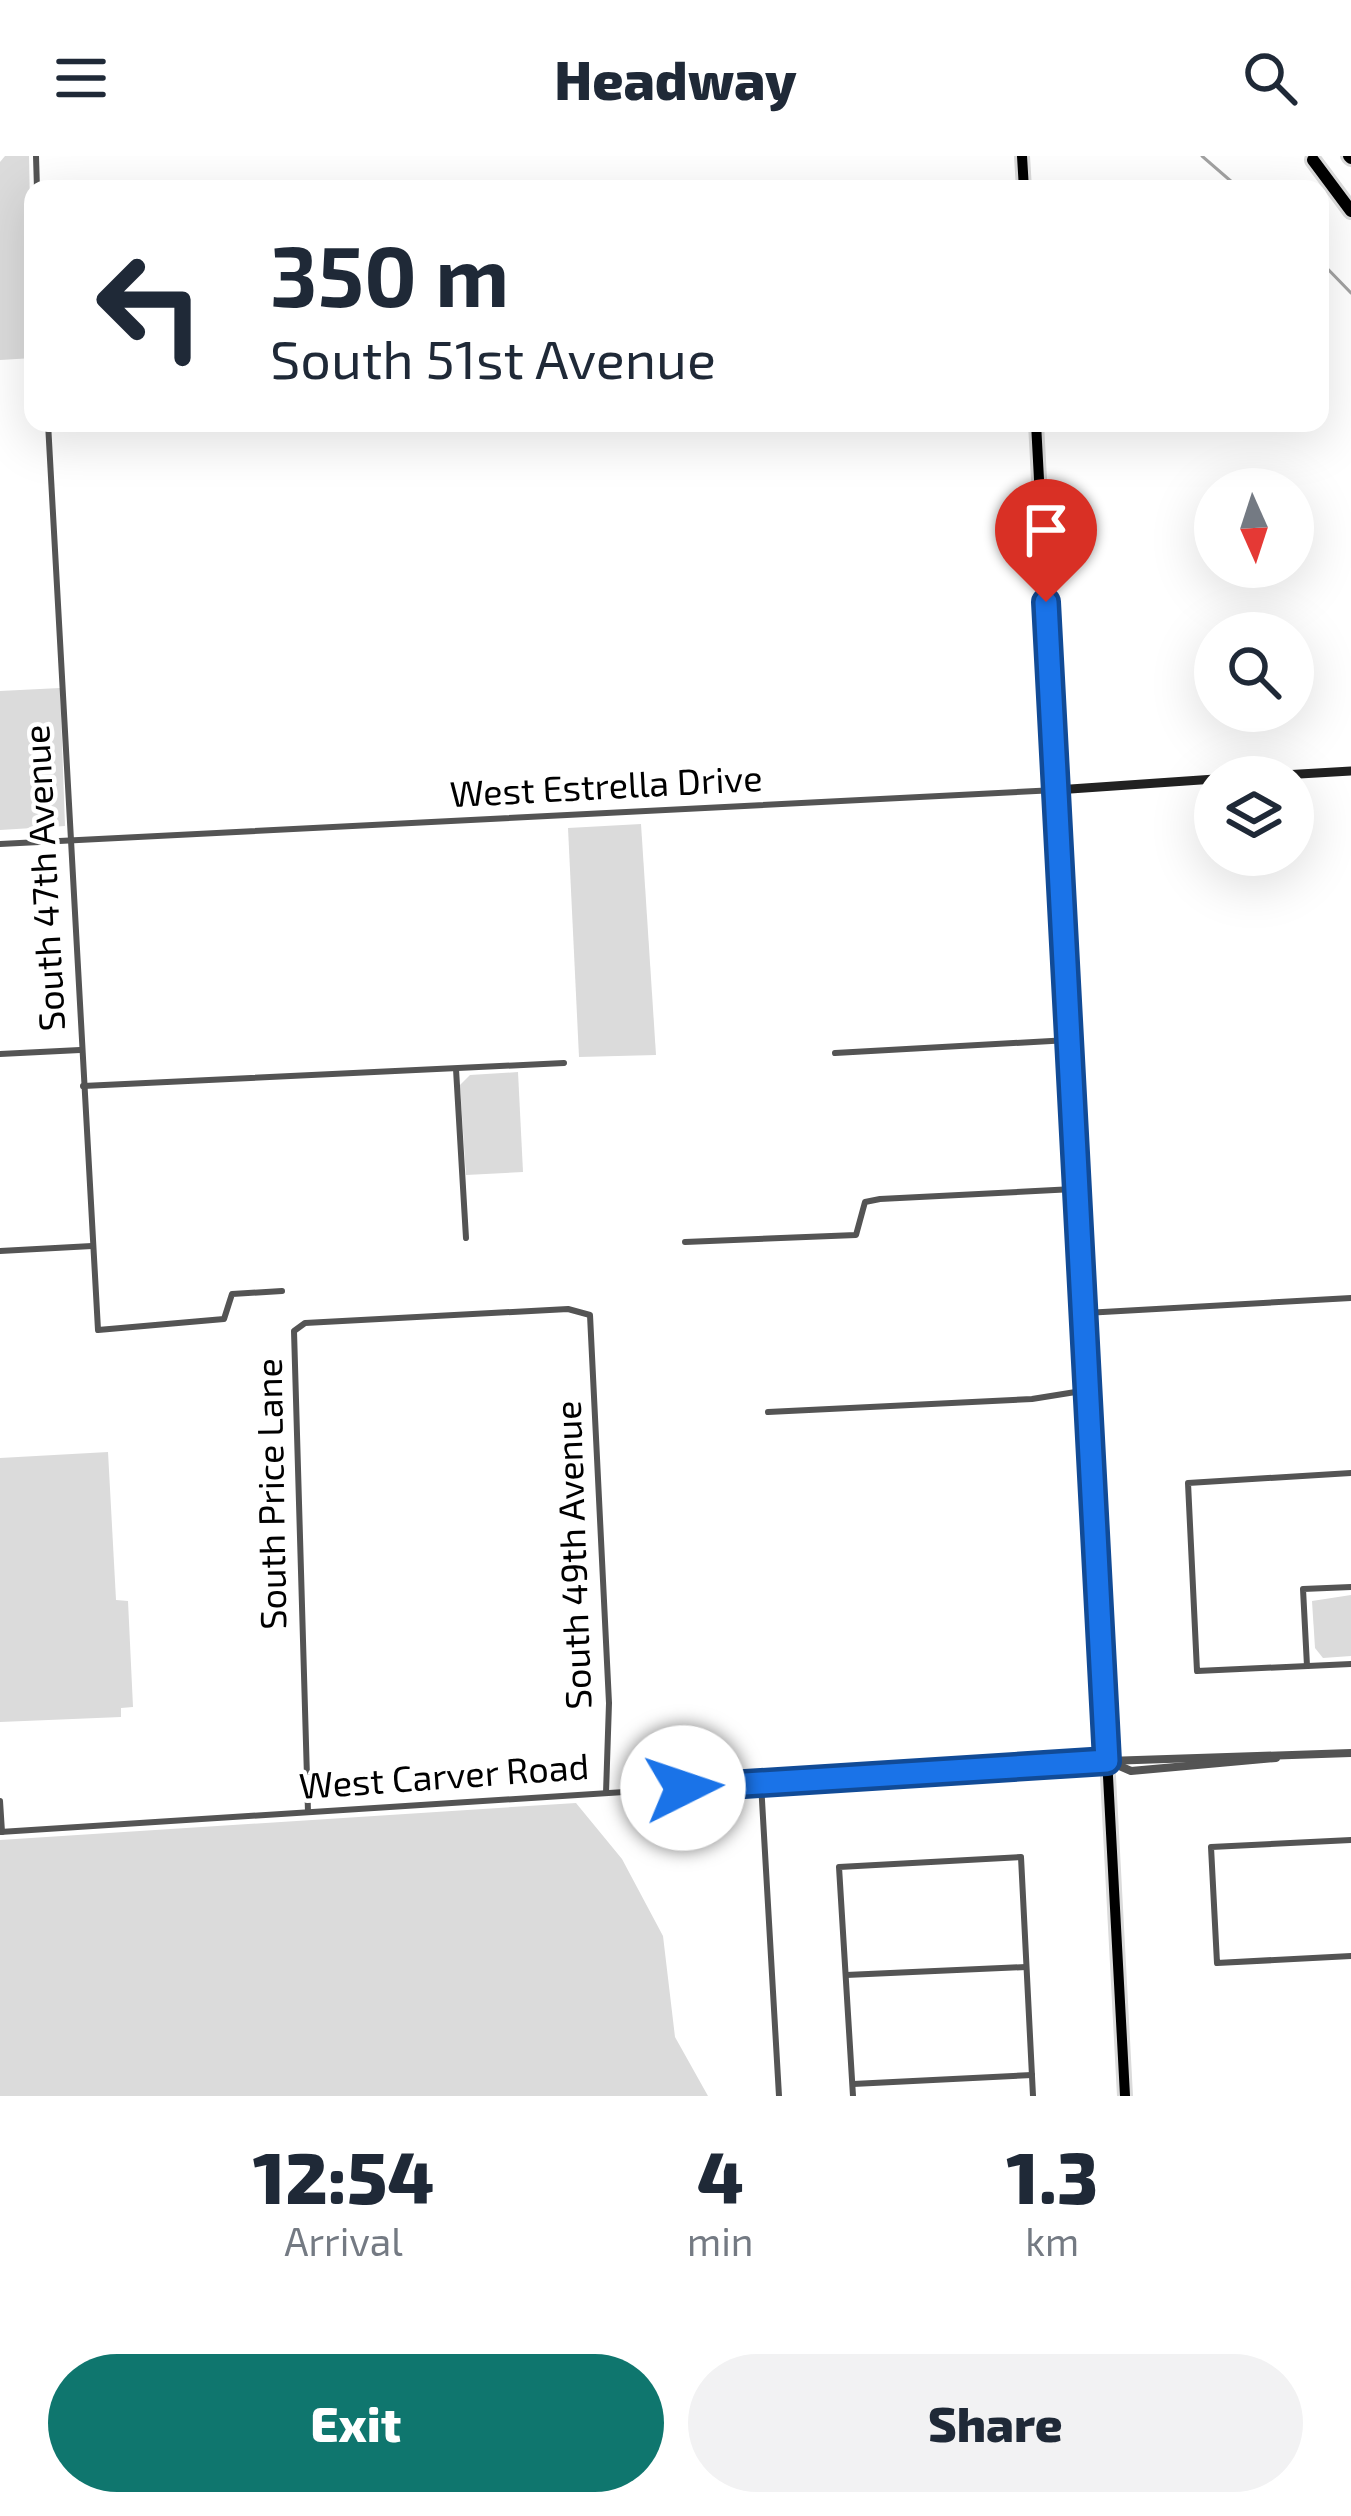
<!DOCTYPE html>
<html lang="en">
<head>
<meta charset="utf-8">
<style>
  body { margin:0; font-family:"Exo 2",sans-serif; background:#f2f2f3; color:#1f2937; height:100vh; display:flex; flex-direction:column; font-size:45px; white-space:nowrap }
  * { box-sizing:border-box; margin:0 }
  p { font-size:39px; color:#747a83 }
  .icon { flex:none; width:66px; height:66px; fill:none; stroke:currentColor; stroke-width:2; stroke-linecap:round; stroke-linejoin:round }
  .map { position:relative; height:1940px; overflow:hidden }
  .sheet { display:flex; flex-direction:column; background:#fff; flex:1 }
  .sheet>* { flex:none }
  .banner { position:absolute; left:24px; top:24px; width:1305px; height:252px; border-radius:24px; box-shadow:0 12px 48px #0002; background:#fff; color:#1f2937; overflow:hidden }
  .needle { width:78px; rotate:177deg }
  .buttons { position:absolute; left:1194px; top:312px; display:grid; gap:24px }
  .buttons a { display:grid; place-items:center; width:120px; height:120px; border-radius:50%; background:#fff; box-shadow:0 12px 48px #0002; font-size:60px }
  .pin { position:absolute; display:grid; place-items:center; width:102px; height:102px; color:#fff; margin:-123px -51px; border-radius:50% 50% 50% 0; rotate:-45deg; box-shadow:0 0 12px #0007 }
  .pin .icon { rotate:45deg }
  .me { position:absolute; width:132px; margin:-66px; rotate:86deg; stroke-linejoin:round; filter:drop-shadow(0 0 9px #0008) }
  .turn { display:flex; align-items:center; gap:42px; height:252px; padding:0 48px; font-size:54px }
  .turn .icon { width:156px; height:156px; stroke-width:2.5 }
  .turn b { display:block; font-size:84px; line-height:102px }
  .eta { display:flex; justify-content:space-evenly; align-items:center; height:204px; text-align:center }
  .eta b { font-size:72px; font-weight:800; line-height:84px }
  .button { display:flex; gap:24px; margin-top:auto; padding:24px 48px }
  .button a { flex:1; height:138px; border-radius:72px; background:#0f766e; color:#fff; font-size:48px; font-weight:800; line-height:138px; text-align:center }
  .button a+a { background:#f2f2f3; color:#1f2937 }
  header { display:flex; justify-content:space-between; align-items:center; height:156px; padding:0 48px; background:#fff; font-size:54px; font-weight:800 }
  .map>svg:first-child { display:block }
</style>
</head>
<body>
<header><svg class="icon" aria-label="menu" viewBox="0 0 24 24"><path d="M4 6h16M4 12h16M4 18h16"/></svg>Headway<svg class="icon" aria-label="search" viewBox="0 0 24 24"><circle cx="10" cy="10" r="6"/><path d="M15 15l6 6"/></svg></header>
<div class="map">
<svg width="1351" height="1940" viewBox="0 0 1351 1940">
  <rect width="100%" height="100%" fill="#fff"/>
  <g fill="#dbdbdb">
    <polygon points="5,0 29,0 33,202 0,204 0,6"/>
    <polygon points="60,532 65,670 0,674 0,535"/>
    <polygon points="641,668 656,899 579,901 568,672"/>
    <polygon points="518,916 523,1016 466,1019 460,929 470,919"/>
    <polygon points="108,1296 116,1444 128,1445 133,1551 121,1552 121,1561 0,1566 0,1302"/>
    <polygon points="1351,1439 1351,1500 1323,1502 1315,1492 1312,1445"/>
    <polygon points="576,1647 622,1703 663,1780 675,1881 708,1940 0,1940 0,1684"/>
  </g>
  <g fill="none" stroke-linecap="round" stroke-linejoin="round">
    <g stroke="#a2a2a2" stroke-width="3">
      <polyline points="1202,0 1240,33"/>
      <polyline points="1320,105 1351,137"/>
    </g>
    <g stroke="#dbdbdb" stroke-width="16">
      <g id="primary">
        <polyline points="1022,0 1024,33"/>
        <polyline points="1036,267 1125,1940"/>
      </g>
    </g>
    <g stroke="#dbdbdb" stroke-width="18">
      <g id="motorway">
        <polyline points="1349,0 1351,2"/>
        <polyline points="1313,4 1351,55"/>
      </g>
    </g>
    <g stroke="#545454" stroke-width="6">
      <polyline points="36,0 37,33"/>
      <polyline points="48,267 98,1174 224,1163 232,1138 282,1135"/>
      <polyline points="0,688 1056,634"/>
      <polyline points="835,897 1069,884"/>
      <polyline points="0,898 80,894"/>
      <polyline points="456,913 466,1082"/>
      <polyline points="83,930 564,907"/>
      <polyline points="685,1086 856,1079 865,1046 880,1043 1074,1033"/>
      <polyline points="0,1095 92,1090"/>
      <polyline points="1085,1157 1351,1142"/>
      <polyline points="768,1256 1032,1243 1088,1234"/>
      <polyline points="1351,1317 1188,1327 1197,1515 1351,1508"/>
      <polyline points="1307,1510 1303,1433 1351,1431"/>
      <polyline points="761,1627 779,1940"/>
      <polyline points="0,1645 2,1676"/>
      <polyline points="308,1656 294,1175 305,1167 568,1153 590,1159 609,1547 606,1637"/>
      <polyline points="0,1676 1107,1605"/>
      <polyline points="1351,1684 1211,1691 1217,1807 1351,1800"/>
      <polyline points="846,1819 1026,1811"/>
      <polyline points="853,1928 1032,1919"/>
      <polyline points="853,1940 839,1711 1021,1701 1033,1940"/>
    </g>
    <g stroke="#545454" stroke-width="8">
      <polyline points="1107,1605 1351,1597"/>
      <polyline points="1108,1605 1131,1615 1276,1602"/>
    </g>
    <g stroke="#212121" stroke-width="9">
      <polyline points="1250,621 1351,615"/>
      <polyline points="1056,634 1215,623"/>
    </g>
    <use href="#primary" stroke="#000" stroke-width="10"/>
    <use href="#motorway" stroke="#000" stroke-width="12"/>
  </g>
  <g fill="none" stroke-linecap="round" stroke-linejoin="round">
    <g stroke="#114b97" stroke-width="30">
      <polyline id="route" points="683,1632 1107,1605 1046,446"/>
    </g>
    <use href="#route" stroke="#1a73e8" stroke-width="21"/>
  </g>
  <g text-anchor="middle" stroke-width="9" stroke-linejoin="round" paint-order="stroke">
    <g font-size="36" fill="#000" stroke="#fff">
      <text transform="translate(606 630) rotate(-3)" y="13">West Estrella Drive</text>
      <text transform="translate(44 722) rotate(-93)" y="13">South 47th Avenue</text>
      <text transform="translate(271 1338) rotate(-91)" y="13">South Price Lane</text>
      <text transform="translate(573 1399) rotate(-92)" y="13">South 49th Avenue</text>
      <text transform="translate(444 1620) rotate(-4)" y="13">West Carver Road</text>
    </g>
  </g>
</svg>
<div class="buttons">
<a><svg class="needle" viewBox="-14 -14 28 28"><path d="M0-13l5 13h-10z" fill="#e53935"/><path d="M0 13l5-13h-10z" fill="#747a83"/></svg></a>
<a><svg class="icon" aria-label="search" viewBox="0 0 24 24"><circle cx="10" cy="10" r="6"/><path d="M15 15l6 6"/></svg></a>
<a><svg class="icon" aria-label="layers" viewBox="0 0 24 24"><path d="M12 4l9 5-9 5-9-5zM3 14l9 5 9-5"/></svg></a>
</div>
<div class="pin" style="left:1046px;top:446px;background:#d93025"><svg class="icon" aria-label="arrive" viewBox="0 0 24 24"><path d="M6 21V4h12l-3 4 3 4H6"/></svg></div>
<svg class="me" style="left:683px;top:1632px" viewBox="-20 -20 40 40"><circle r="19" fill="#fff"/><path d="M0-13L10 11 0 6-10 11z" fill="#1a73e8"/></svg>
<div class="banner">
<div class="turn"><svg class="icon" aria-label="left" viewBox="0 0 24 24"><path d="M17 20v-9H6M10 6l-5 5 5 5"/></svg><div><b>350 m</b>South 51st Avenue</div></div>
</div>
</div>
<section class="sheet">
<div class="eta">
<div><b>12:54</b><p>Arrival</p></div>
<div><b>4</b><p>min</p></div>
<div><b>1.3</b><p>km</p></div>
</div>
<div class="button"><a>Exit</a><a>Share</a></div>
</section>
</body>
</html>
